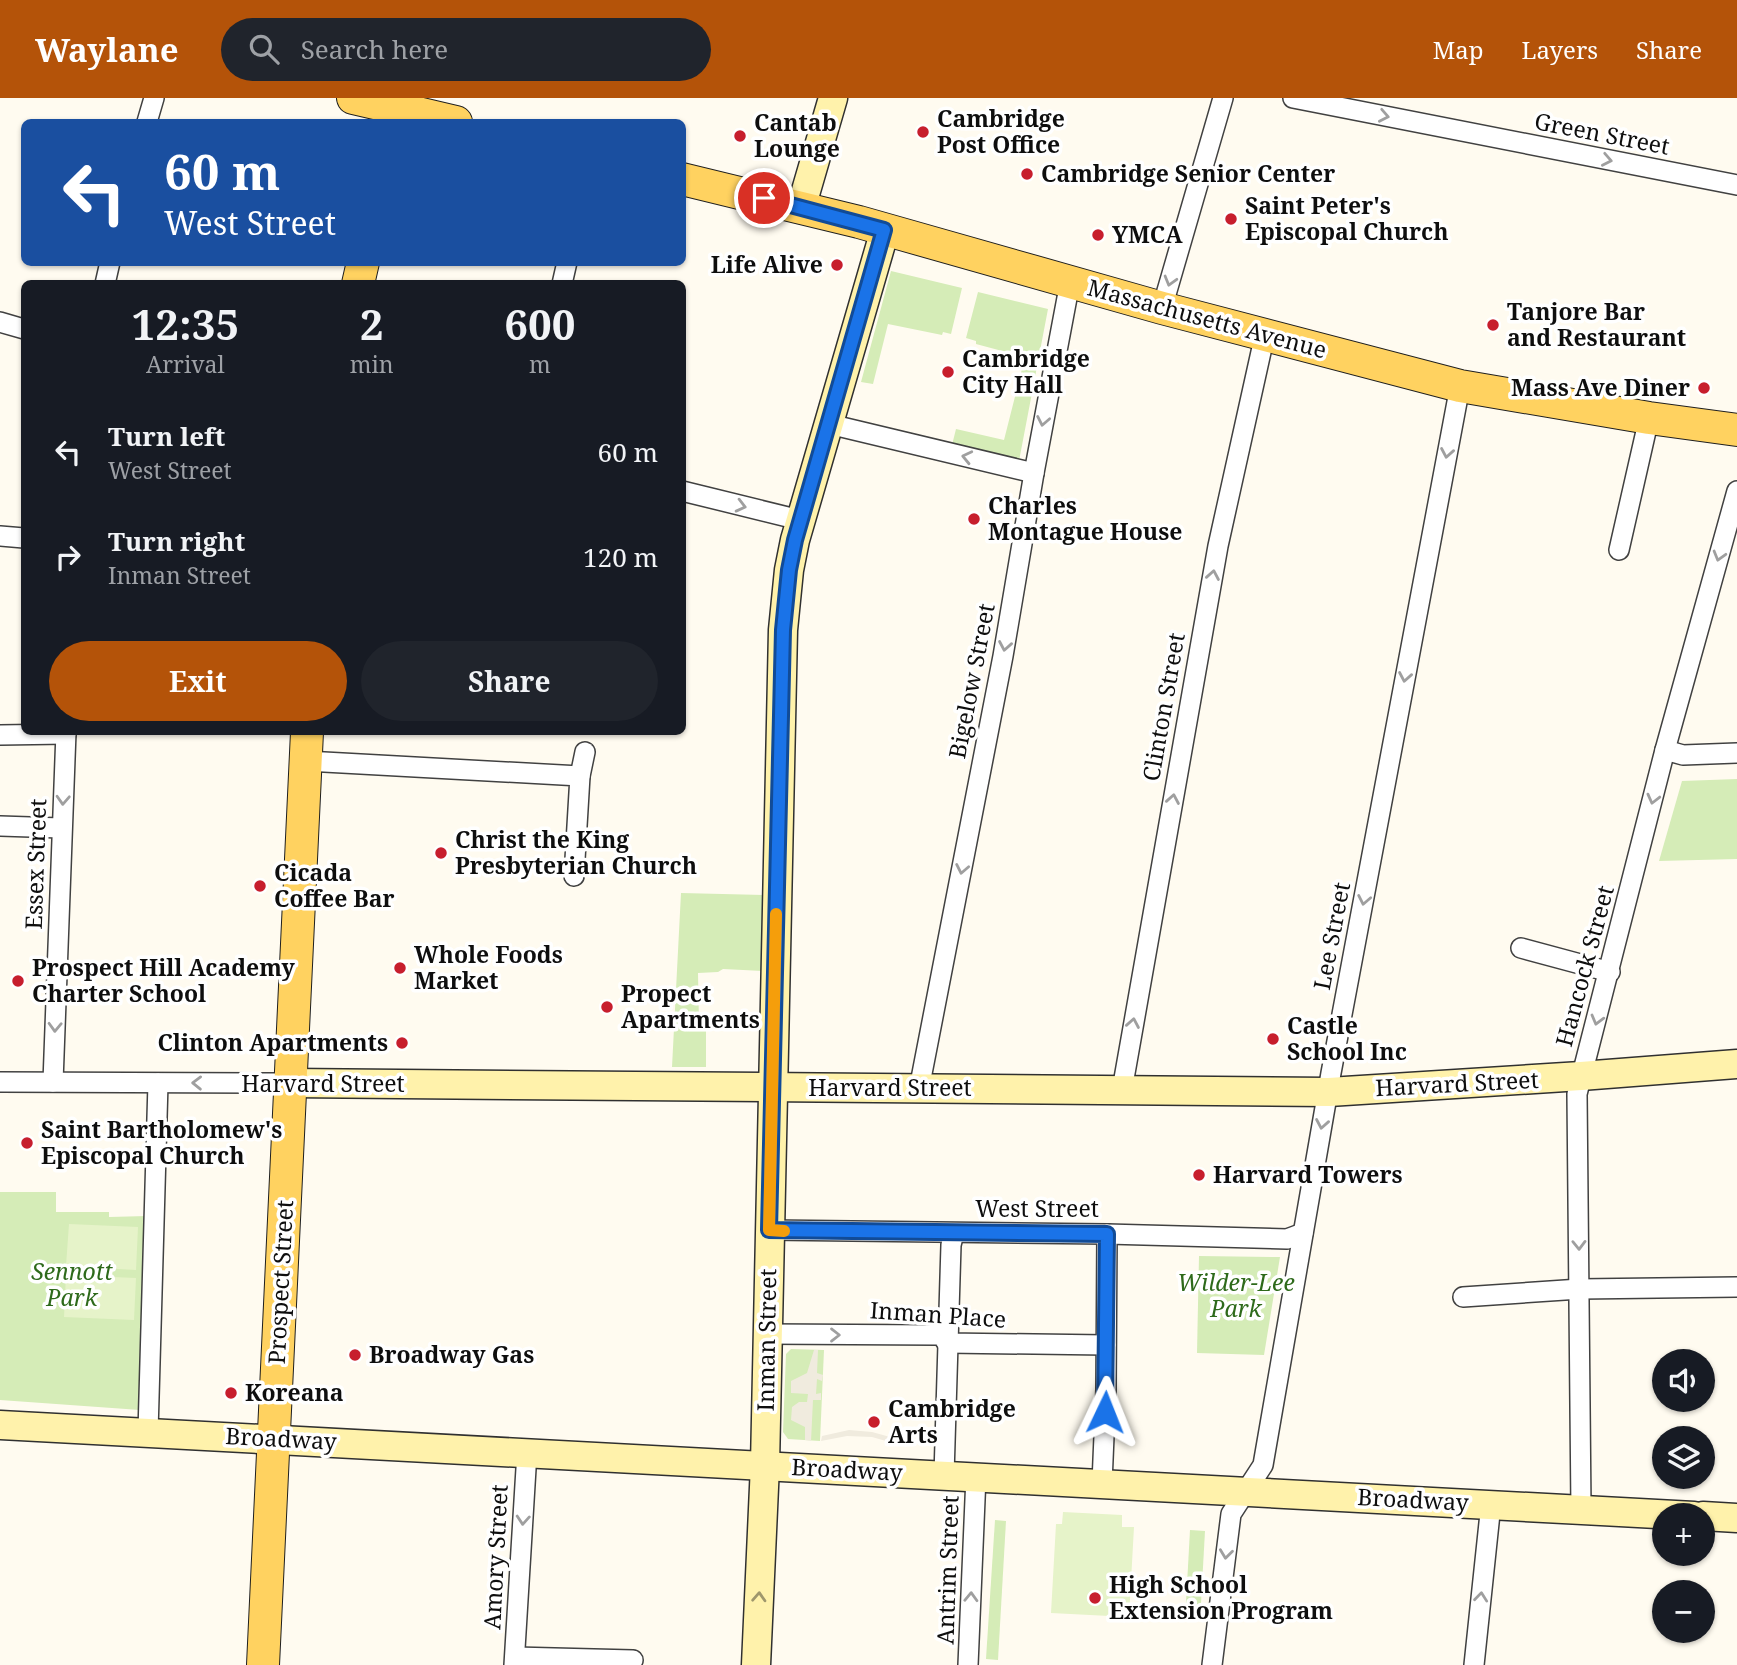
<!DOCTYPE html>
<html lang="en">
<head>
<meta charset="utf-8">
<style>
  body { margin:0; font-family:"Noto Serif",serif; background:#20242c; color:#f1f3f6; height:100vh; display:flex; flex-direction:column; font-size:26px; white-space:nowrap }
  * { box-sizing:border-box; margin:0 }
  p { font-size:23px; color:#9ea1a6 }
  .icon { flex:none; width:38px; height:38px; fill:none; stroke:currentColor; stroke-width:2; stroke-linecap:round; stroke-linejoin:round }
  .map { position:relative; flex:1; overflow:hidden }
  .details { position:absolute; left:21px; top:182px; width:665px; height:455px; display:flex; flex-direction:column; background:#171b24; border-radius:10px; box-shadow:0 2px 5px #0004 }
  .details>* { flex:none }
  .guide { position:absolute; left:21px; top:21px; width:665px; height:147px; border-radius:10px; box-shadow:0 2px 5px #0004; background:#1a4fa0; color:#fff; overflow:hidden }
  .tools { position:absolute; left:1652px; top:1251px; display:grid; gap:14px }
  .tools a { display:grid; place-items:center; width:63px; height:63px; border-radius:50%; background:#171b24; box-shadow:0 2px 5px #0004; font-size:35px }
  .pin { position:absolute; display:grid; place-items:center; width:60px; height:60px; color:#fff; margin:-30px; border:4px solid #fff; border-radius:50%; box-shadow:0 2px 7px #0007 }
  .me { position:absolute; width:77px; margin:-38px; rotate:2deg; stroke-linejoin:round; filter:drop-shadow(0 0 5px #0008) }
  .turn { display:flex; align-items:center; gap:24px; height:147px; padding:0 28px; font-size:32px }
  .turn .icon { width:91px; height:91px; stroke-width:2.5 }
  .turn b { display:block; font-size:49px; line-height:60px }
  .eta { display:flex; justify-content:space-evenly; align-items:center; height:119px; text-align:center }
  .eta b { font-size:42px; font-weight:700; line-height:49px }
  .button { display:flex; gap:14px; margin-top:auto; padding:14px 28px }
  .button a { flex:1; height:80px; border-radius:42px; background:#b45309; color:#fff; font-size:28px; font-weight:700; line-height:80px; text-align:center }
  .button a+a { background:#20242c; color:#f1f3f6 }
  ul { padding:0; list-style:none }
  li { display:flex; align-items:center; gap:21px; height:105px; padding:0 28px }
  li div { flex:1 }
  li b { display:block; font-size:26px }
  li em { font-style:normal }
  header { display:flex; align-items:center; gap:42px; box-sizing:border-box; height:98px; padding:0 35px; background:#b45309; color:#fff }
  header strong { font-size:33px }
  nav { display:flex; gap:38px; margin-inline-start:auto; font-size:24px }
  .search { width:490px; height:63px; background:#20242c; display:flex; align-items:center; gap:18px; box-sizing:border-box; padding:0 24px; border-radius:38px; color:#9ea1a6; font-size:26px }
  .map>svg:first-child { display:block }
</style>
</head>
<body>
<header>
<strong>Waylane</strong>
<div class="search"><svg class="icon" aria-label="search" viewBox="0 0 24 24"><circle cx="10" cy="10" r="6"/><path d="M15 15l6 6"/></svg>Search here</div>
<nav><a>Map</a><a>Layers</a><a>Share</a></nav>
</header>
<div class="map">
<svg width="1737" height="1567" viewBox="0 0 1737 1567">
  <rect width="100%" height="100%" fill="#fffbf0"/>
  <g fill="#d5ecb7">
    <polygon points="891,173 962,190 951,236 943,234 942,237 888,226 873,286 861,284"/>
    <polygon points="978,194 1048,211 1019,363 952,347 956,331 1004,342 1025,259 976,246 976,243 966,240"/>
    <polygon points="1737,681 1737,761 1659,763 1682,683"/>
    <polygon points="681,795 767,797 763,873 723,871 718,874 698,875 699,925 706,926 706,969 672,969"/>
    <polygon points="0,1094 56,1094 56,1114 109,1114 109,1119 147,1118 140,1312 0,1302"/>
    <polygon points="1199,1158 1280,1159 1264,1257 1197,1255"/>
    <polygon points="791,1251 824,1252 820,1343 788,1341 783,1334 786,1256"/>
    <polygon points="995,1422 1006,1423 998,1562 986,1561"/>
    <polygon points="1190,1432 1205,1433 1200,1523 1185,1523"/>
  </g>
  <g fill="#e6f3c9">
    <polygon points="69,1126 138,1129 136,1172 66,1168"/>
    <polygon points="66,1177 136,1180 134,1222 64,1219"/>
    <polygon points="1063,1414 1122,1417 1122,1429 1134,1429 1129,1519 1051,1515 1056,1426 1062,1426"/>
  </g>
  <g fill="#f0ebde">
    <polygon points="814,1252 818,1252 817,1275 823,1277 822,1283 817,1281 816,1296 821,1295 821,1302 813,1302 811,1343 805,1342 805,1329 791,1322 792,1309 799,1304 807,1304 808,1296 791,1295 791,1283 807,1275"/>
    <polygon points="849,1332 872,1334 901,1342 900,1347 872,1339 847,1338 821,1343 822,1338"/>
  </g>
  <g fill="none" stroke-linecap="round" stroke-linejoin="round">
    <g stroke="#414141" stroke-width="22">
      <g id="street">
        <polyline points="1293,0 1737,87"/>
        <polyline points="147,24 154,0"/>
        <polyline points="105,186 110,164"/>
        <polyline points="562,186 567,164"/>
        <polyline points="1162,210 1223,0"/>
        <polyline points="0,224 24,231"/>
        <polyline points="829,326 1034,375"/>
        <polyline points="682,393 800,422"/>
        <polyline points="0,438 24,440"/>
        <polyline points="1619,452 1649,320"/>
        <polyline points="0,637 66,636"/>
        <polyline points="1665,652 1683,657 1737,655"/>
        <polyline points="306,663 580,678 574,778"/>
        <polyline points="580,678 585,654"/>
        <polyline points="0,728 61,730"/>
        <polyline points="1521,850 1610,874"/>
        <polyline points="0,984 290,985"/>
        <polyline points="53,984 66,634"/>
        <polyline points="919,991 1003,558 1034,375 1070,184"/>
        <polyline points="1122,992 1218,448 1265,236"/>
        <polyline points="769,1132 1107,1136 1287,1141 1303,1135"/>
        <polyline points="1463,1199 1580,1191 1737,1189"/>
        <polyline points="767,1236 937,1237 942,1238 947,1245 1106,1247"/>
        <polyline points="148,1334 158,985"/>
        <polyline points="944,1377 951,1147 954,1135"/>
        <polyline points="1102,1385 1106,1291 1107,1136"/>
        <polyline points="1581,1411 1577,996 1665,652 1737,393"/>
        <polyline points="515,1559 633,1562"/>
        <polyline points="514,1567 527,1354"/>
        <polyline points="968,1567 976,1378"/>
        <polyline points="1212,1567 1231,1416 1263,1367 1331,975 1460,288"/>
        <polyline points="1474,1567 1491,1406"/>
      </g>
    </g>
    <g stroke="#303030" stroke-width="31">
      <g id="secondary">
        <polyline points="801,110 833,0"/>
        <polyline points="290,985 1329,994 1581,978 1737,966"/>
        <polyline points="0,1327 1694,1418"/>
        <polyline points="1703,1418 1737,1420"/>
        <polyline points="756,1567 765,1367 783,532 789,472 795,442 885,132"/>
      </g>
    </g>
    <g stroke="#1f1f1f" stroke-width="34">
      <g id="primary">
        <polyline points="353,0 456,24"/>
        <polyline points="682,81 859,124 1162,210 1460,288 1649,320 1737,332"/>
        <polyline points="358,186 363,164"/>
        <polyline points="263,1567 307,634"/>
      </g>
    </g>
    <use href="#street" stroke="#fff" stroke-width="19"/>
    <use href="#secondary" stroke="#fff2ab" stroke-width="28"/>
    <use href="#primary" stroke="#ffd260" stroke-width="32"/>
  </g>
  <defs><path id="oneway-chevron" d="M-2-3.5L2.5 0L-2 3.5" fill="none" stroke-width="1.6" stroke-linecap="round" stroke-linejoin="round" transform="scale(1.75)"/></defs>
  <g stroke="#9f9f9f">
    <use href="#oneway-chevron" transform="translate(1384 18) rotate(11)"/>
    <use href="#oneway-chevron" transform="translate(1607 62) rotate(11)"/>
    <use href="#oneway-chevron" transform="translate(1170 183) rotate(106)"/>
    <use href="#oneway-chevron" transform="translate(1043 323) rotate(101)"/>
    <use href="#oneway-chevron" transform="translate(1447 355) rotate(100)"/>
    <use href="#oneway-chevron" transform="translate(967 359) rotate(-167)"/>
    <use href="#oneway-chevron" transform="translate(741 408) rotate(14)"/>
    <use href="#oneway-chevron" transform="translate(1719 458) rotate(106)"/>
    <use href="#oneway-chevron" transform="translate(1213 477) rotate(-80)"/>
    <use href="#oneway-chevron" transform="translate(1005 548) rotate(100)"/>
    <use href="#oneway-chevron" transform="translate(1405 579) rotate(100)"/>
    <use href="#oneway-chevron" transform="translate(1173 701) rotate(-80)"/>
    <use href="#oneway-chevron" transform="translate(1653 701) rotate(104)"/>
    <use href="#oneway-chevron" transform="translate(63 702) rotate(93)"/>
    <use href="#oneway-chevron" transform="translate(962 771) rotate(101)"/>
    <use href="#oneway-chevron" transform="translate(1364 802) rotate(101)"/>
    <use href="#oneway-chevron" transform="translate(1597 922) rotate(105)"/>
    <use href="#oneway-chevron" transform="translate(1133 925) rotate(-80)"/>
    <use href="#oneway-chevron" transform="translate(55 929) rotate(92)"/>
    <use href="#oneway-chevron" transform="translate(197 985) rotate(-179)"/>
    <use href="#oneway-chevron" transform="translate(1322 1026) rotate(100)"/>
    <use href="#oneway-chevron" transform="translate(1579 1147) rotate(89)"/>
    <use href="#oneway-chevron" transform="translate(835 1237)"/>
    <use href="#oneway-chevron" transform="translate(523 1422) rotate(94)"/>
    <use href="#oneway-chevron" transform="translate(1226 1456) rotate(97)"/>
    <use href="#oneway-chevron" transform="translate(971 1499) rotate(-88)"/>
    <use href="#oneway-chevron" transform="translate(1481 1499) rotate(-84)"/>
  </g>
  <use stroke="#9f976c" href="#oneway-chevron" transform="translate(759 1499) rotate(-87)"/>
  <g fill="none" stroke-linecap="round" stroke-linejoin="round">
    <g stroke="#114b97" stroke-width="18">
      <polyline id="route" points="764,100 884,132 795,442 789,472 783,532 769,1132 1107,1136 1105,1314"/>
    </g>
    <use href="#route" stroke="#1a73e8" stroke-width="12"/>
    <polyline stroke="#f59e0b" stroke-width="12" points="776,816 769,1132 784,1133"/>
  </g>
  <g fill="#c71e2d" stroke="#fff" stroke-width="2.5">
    <circle cx="923" cy="34" r="7"/>
    <circle cx="740" cy="38" r="7"/>
    <circle cx="1027" cy="76" r="7"/>
    <circle cx="1231" cy="121" r="7"/>
    <circle cx="1098" cy="137" r="7"/>
    <circle cx="837" cy="167" r="7"/>
    <circle cx="1493" cy="227" r="7"/>
    <circle cx="948" cy="274" r="7"/>
    <circle cx="1704" cy="290" r="7"/>
    <circle cx="974" cy="421" r="7"/>
    <circle cx="441" cy="755" r="7"/>
    <circle cx="260" cy="788" r="7"/>
    <circle cx="400" cy="870" r="7"/>
    <circle cx="18" cy="883" r="7"/>
    <circle cx="607" cy="909" r="7"/>
    <circle cx="1273" cy="941" r="7"/>
    <circle cx="402" cy="945" r="7"/>
    <circle cx="27" cy="1045" r="7"/>
    <circle cx="1199" cy="1077" r="7"/>
    <circle cx="355" cy="1257" r="7"/>
    <circle cx="231" cy="1295" r="7"/>
    <circle cx="874" cy="1324" r="7"/>
    <circle cx="1095" cy="1500" r="7"/>
  </g>
  <g text-anchor="middle" stroke-width="7" stroke-linejoin="round" paint-order="stroke">
    <g font-size="23" font-weight="bold" fill="#0e0e0e" stroke="#fff" text-anchor="start">
      <text x="937" y="29">Cambridge<tspan x="937" dy="26">Post Office</tspan></text>
      <text x="754" y="33">Cantab<tspan x="754" dy="26">Lounge</tspan></text>
      <text x="1041" y="84">Cambridge Senior Center</text>
      <text x="1245" y="116">Saint Peter's<tspan x="1245" dy="26">Episcopal Church</tspan></text>
      <text x="1112" y="145">YMCA</text>
      <text x="823" y="175" text-anchor="end">Life Alive</text>
      <text x="1507" y="222">Tanjore Bar<tspan x="1507" dy="26">and Restaurant</tspan></text>
      <text x="962" y="269">Cambridge<tspan x="962" dy="26">City Hall</tspan></text>
      <text x="1690" y="298" text-anchor="end">Mass Ave Diner</text>
      <text x="988" y="416">Charles<tspan x="988" dy="26">Montague House</tspan></text>
      <text x="455" y="750">Christ the King<tspan x="455" dy="26">Presbyterian Church</tspan></text>
      <text x="274" y="783">Cicada<tspan x="274" dy="26">Coffee Bar</tspan></text>
      <text x="414" y="865">Whole Foods<tspan x="414" dy="26">Market</tspan></text>
      <text x="32" y="878">Prospect Hill Academy<tspan x="32" dy="26">Charter School</tspan></text>
      <text x="621" y="904">Propect<tspan x="621" dy="26">Apartments</tspan></text>
      <text x="1287" y="936">Castle<tspan x="1287" dy="26">School Inc</tspan></text>
      <text x="388" y="953" text-anchor="end">Clinton Apartments</text>
      <text x="41" y="1040">Saint Bartholomew's<tspan x="41" dy="26">Episcopal Church</tspan></text>
      <text x="1213" y="1085">Harvard Towers</text>
      <text x="369" y="1265">Broadway Gas</text>
      <text x="245" y="1303">Koreana</text>
      <text x="888" y="1319">Cambridge<tspan x="888" dy="26">Arts</tspan></text>
      <text x="1109" y="1495">High School<tspan x="1109" dy="26">Extension Program</tspan></text>
    </g>
    <g font-size="23" fill="#0e0e0e" stroke="#fff">
      <text transform="translate(1602 36) rotate(11)" y="8">Green Street</text>
      <text transform="translate(1207 221) rotate(15)" y="8">Massachusetts Avenue</text>
      <text transform="translate(972 583) rotate(-79)" y="8">Bigelow Street</text>
      <text transform="translate(1164 609) rotate(-80)" y="8">Clinton Street</text>
      <text transform="translate(36 766) rotate(-88)" y="8">Essex Street</text>
      <text transform="translate(1332 838) rotate(-79)" y="8">Lee Street</text>
      <text transform="translate(1585 868) rotate(-75)" y="8">Hancock Street</text>
      <text x="323" y="994">Harvard Street</text>
      <text transform="translate(1457 986) rotate(-3)" y="8">Harvard Street</text>
      <text x="890" y="998">Harvard Street</text>
      <text x="1037" y="1119">West Street</text>
      <text transform="translate(281 1184) rotate(-87)" y="8">Prospect Street</text>
      <text transform="translate(938 1217) rotate(4)" y="8">Inman Place</text>
      <text transform="translate(767 1242) rotate(-89)" y="8">Inman Street</text>
      <text transform="translate(281 1341) rotate(3)" y="8">Broadway</text>
      <text transform="translate(847 1372) rotate(3)" y="8">Broadway</text>
      <text transform="translate(1413 1402) rotate(3)" y="8">Broadway</text>
      <text transform="translate(496 1459) rotate(-87)" y="8">Amory Street</text>
      <text transform="translate(948 1472) rotate(-88)" y="8">Antrim Street</text>
    </g>
    <g font-size="23" font-style="italic" fill="#2e6a1b" stroke="#fff">
      <text x="72" y="1182">Sennott<tspan x="72" dy="26">Park</tspan></text>
      <text x="1236" y="1193">Wilder-Lee<tspan x="1236" dy="26">Park</tspan></text>
    </g>
  </g>
</svg>
<div class="tools">
<a><svg class="icon" aria-label="sound" viewBox="0 0 24 24"><path d="M4 9h4l5-4v14l-5-4H4zM17 9q2 3 0 6"/></svg></a>
<a><svg class="icon" aria-label="layers" viewBox="0 0 24 24"><path d="M12 4l9 5-9 5-9-5zM3 14l9 5 9-5"/></svg></a>
<a>+</a>
<a>−</a>
</div>
<div class="pin" style="left:764px;top:100px;background:#d93025"><svg class="icon" aria-label="arrive" viewBox="0 0 24 24"><path d="M6 21V4h12l-3 4 3 4H6"/></svg></div>
<svg class="me" style="left:1105px;top:1314px" viewBox="-20 -20 40 40"><path d="M0-17L14 15 0 8-14 15z" fill="#1a73e8" stroke="#fff" stroke-width="4"/></svg>
<div class="guide">
<div class="turn"><svg class="icon" aria-label="left" viewBox="0 0 24 24"><path d="M17 20v-9H6M10 6l-5 5 5 5"/></svg><div><b>60 m</b>West Street</div></div>
</div>
<section class="details">
<div class="eta">
<div><b>12:35</b><p>Arrival</p></div>
<div><b>2</b><p>min</p></div>
<div><b>600</b><p>m</p></div>
</div>
<ul>
<li><svg class="icon" aria-label="left" viewBox="0 0 24 24"><path d="M17 20v-9H6M10 6l-5 5 5 5"/></svg><div><b>Turn left</b><p>West Street</p></div><em>60 m</em></li>
<li><svg class="icon" aria-label="right" viewBox="0 0 24 24"><path d="M7 20v-9h11M14 6l5 5-5 5"/></svg><div><b>Turn right</b><p>Inman Street</p></div><em>120 m</em></li>
</ul>
<div class="button"><a>Exit</a><a>Share</a></div>
</section>
</div>
</body>
</html>
